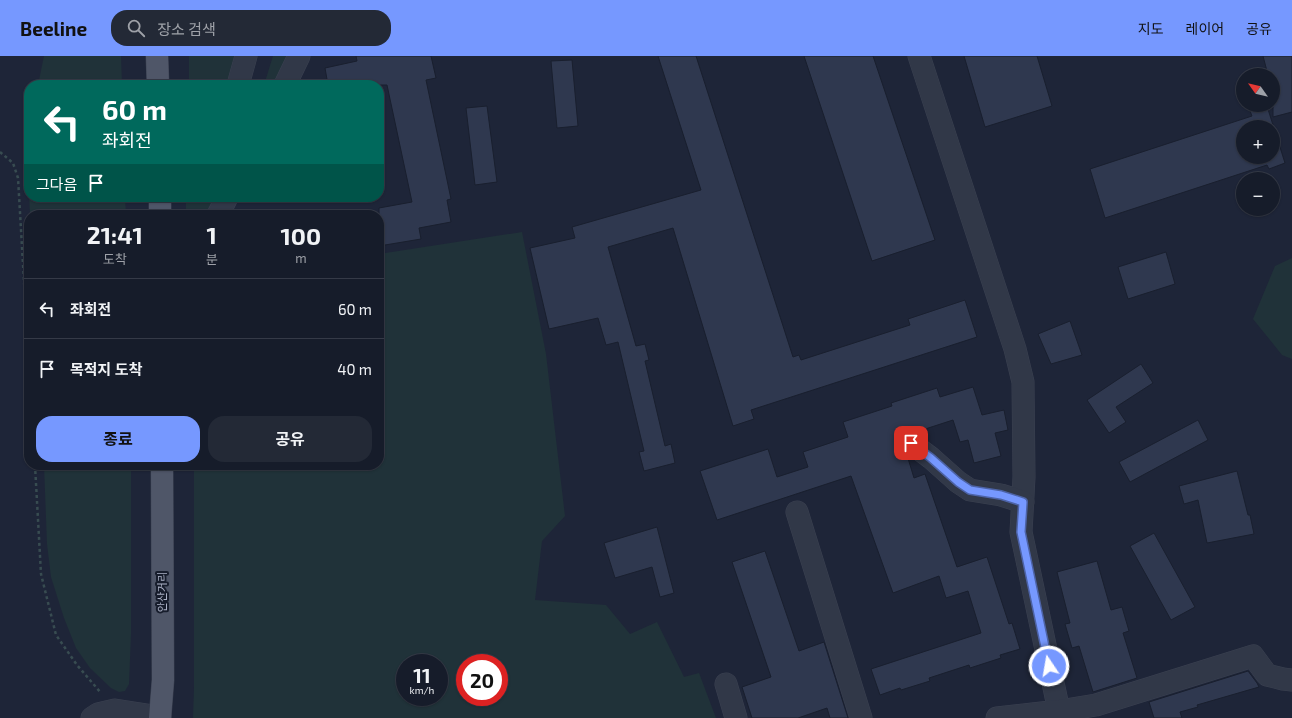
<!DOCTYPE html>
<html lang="ko">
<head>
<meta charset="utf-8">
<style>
  body { margin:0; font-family:"Exo 2","Noto Sans KR",sans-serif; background:#232936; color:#f1f3f6; height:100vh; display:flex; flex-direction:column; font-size:15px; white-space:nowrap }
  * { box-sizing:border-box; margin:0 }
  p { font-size:13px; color:#9ea1a8 }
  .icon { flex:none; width:22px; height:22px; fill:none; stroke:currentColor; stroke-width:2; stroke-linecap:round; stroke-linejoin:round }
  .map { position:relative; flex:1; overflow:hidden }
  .drawer { position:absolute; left:24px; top:154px; width:360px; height:260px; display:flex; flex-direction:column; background:#161c2a; border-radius:16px; box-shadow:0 1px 3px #0004,0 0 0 1px #353a47 }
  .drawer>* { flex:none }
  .banner { position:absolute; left:24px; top:24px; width:360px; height:122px; border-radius:16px; box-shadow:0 1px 3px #0004,0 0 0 1px #353a47; background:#00695c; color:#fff; overflow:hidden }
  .needle { width:26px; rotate:304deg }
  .fabs { position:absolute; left:1236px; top:12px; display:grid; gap:8px }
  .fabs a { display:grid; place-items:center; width:44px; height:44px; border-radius:50%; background:#161c2a; box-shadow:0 1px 3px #0004,0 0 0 1px #353a47; font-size:20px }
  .speed { position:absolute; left:396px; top:598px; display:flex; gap:8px; font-size:20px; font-weight:700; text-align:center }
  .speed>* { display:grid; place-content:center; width:52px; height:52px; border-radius:50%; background:#161c2a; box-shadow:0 1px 3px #0004,0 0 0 1px #353a47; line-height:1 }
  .speed small { font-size:10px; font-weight:400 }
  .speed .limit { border:6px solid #d22; background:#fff; color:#111 }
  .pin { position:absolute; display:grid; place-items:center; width:34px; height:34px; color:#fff; margin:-17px; border-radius:8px; box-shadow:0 2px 6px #0006 }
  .me { position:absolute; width:44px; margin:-22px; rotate:348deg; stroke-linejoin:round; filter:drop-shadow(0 0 3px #0008) }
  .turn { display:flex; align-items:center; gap:14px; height:84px; padding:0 12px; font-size:18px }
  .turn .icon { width:52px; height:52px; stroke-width:2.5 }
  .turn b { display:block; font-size:28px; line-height:34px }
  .then { display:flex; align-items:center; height:38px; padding:0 12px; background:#0003; gap:8px; font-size:15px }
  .eta { display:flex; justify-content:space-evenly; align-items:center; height:68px; text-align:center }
  .eta b { font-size:24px; font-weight:700; line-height:28px }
  .button { display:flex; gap:8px; margin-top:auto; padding:8px 12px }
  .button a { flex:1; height:46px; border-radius:16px; background:#7698ff; color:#111; font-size:16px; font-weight:700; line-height:46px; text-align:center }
  .button a+a { background:#232936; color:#f1f3f6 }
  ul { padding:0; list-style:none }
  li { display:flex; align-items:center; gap:12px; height:60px; padding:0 12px; border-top:1px solid #353a47 }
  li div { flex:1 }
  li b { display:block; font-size:15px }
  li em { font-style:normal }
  header { display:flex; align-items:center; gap:24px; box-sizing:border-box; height:56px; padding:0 20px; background:#7698ff; color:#111 }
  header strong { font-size:19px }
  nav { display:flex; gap:22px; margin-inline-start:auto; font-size:14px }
  .search { width:280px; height:36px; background:#232936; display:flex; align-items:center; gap:10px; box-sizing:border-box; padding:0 14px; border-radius:16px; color:#9ea1a8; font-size:15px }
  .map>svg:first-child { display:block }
</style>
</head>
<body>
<header>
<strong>Beeline</strong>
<div class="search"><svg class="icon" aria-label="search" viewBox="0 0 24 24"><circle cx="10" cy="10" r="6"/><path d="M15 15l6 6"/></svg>장소 검색</div>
<nav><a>지도</a><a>레이어</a><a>공유</a></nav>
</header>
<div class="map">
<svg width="1292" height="662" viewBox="0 0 1292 662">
  <rect width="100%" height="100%" fill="#1e2538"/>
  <g fill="#203239" fill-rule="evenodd">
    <polygon points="44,0 121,0 122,29 38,29"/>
    <polygon points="189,0 234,0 231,29 189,29"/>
    <polygon points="273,0 287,0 276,29 264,29"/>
    <polygon points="29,105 29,141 125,141 126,159 30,159 29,139"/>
    <polygon points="186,141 216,141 209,159 186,159"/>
    <path d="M522 176 546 298 565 460 542 485 535 544 606 549 630 578 657 566 684 621 699 617 716 662H193L194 631V409H379V198ZM405 607H439V641H405ZM465 607H499V641H465Z"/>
    <polygon points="1292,202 1292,303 1282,299 1253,263 1275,210"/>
    <polygon points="44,409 131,409 131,578 129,628 125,635 119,636 111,632 90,612 76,592 64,562 51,521 47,488"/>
  </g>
  <g fill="#2f384f" stroke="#191f2e" fill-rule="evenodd">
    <polygon points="356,0 431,0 436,22 426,24 451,143 447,144 451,166 419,172 421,183 379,190 379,152 412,146 387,29 328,29 325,12 357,5"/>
    <polygon points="658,0 696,0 793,301 799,299 801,304 910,269 908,263 965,244 977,281 751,354 754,363 733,370 673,172 608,191 636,290 645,288 649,304 645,305 665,390 671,388 675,407 644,415 639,396 644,395 618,286 606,289 598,262 549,273 530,192 575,182 572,171 701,134"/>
    <polygon points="804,0 873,0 935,184 872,205"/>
    <polygon points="964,0 1037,0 1052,50 985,71"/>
    <polygon points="1263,0 1292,0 1292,56 1273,61 1273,19 1268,19"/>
    <polygon points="572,4 578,70 557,72 551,5"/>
    <polygon points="487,50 497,126 475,129 466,52"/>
    <path d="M1267 50 1285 107 1269 113 1267 109 1105 162 1090 113 1252 60 1250 55ZM1243 71H1273V101H1243Z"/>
    <polygon points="1166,196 1175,228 1128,243 1118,211"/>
    <polygon points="1070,265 1082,299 1051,308 1038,278"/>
    <polygon points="1141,308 1153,327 1116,351 1126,366 1109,377 1087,344"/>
    <polygon points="973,331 982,359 1004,354 1008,374 995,377 1001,400 974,407 968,384 960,386 953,364 916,376 912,375 906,376 900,381 899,386 899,392 907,399 914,422 925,418 957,511 987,501 1009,568 1012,567 1020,593 1000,599 1001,602 970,612 969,609 929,622 930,625 901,634 900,632 880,639 871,613 981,577 968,535 946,542 939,520 893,537 851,420 717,464 700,415 768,393 777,421 808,411 803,396 848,381 843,366 892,350 891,347 937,332 940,341"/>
    <polygon points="1198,364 1208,384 1130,426 1119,406"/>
    <polygon points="1237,415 1248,459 1250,459 1254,478 1207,487 1198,444 1184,448 1179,430"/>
    <polygon points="657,471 674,537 660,541 652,511 615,522 604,487"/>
    <polygon points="1154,477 1195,551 1171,564 1130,490"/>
    <polygon points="765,495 799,595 824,586 848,662 830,662 827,652 798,662 752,662 742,631 771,621 732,506"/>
    <polygon points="1097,505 1111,554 1122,551 1129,575 1123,577 1137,622 1093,636 1079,590 1072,592 1065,568 1070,567 1057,516"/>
    <polygon points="1248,615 1257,627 1259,631 1197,649 1198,651 1180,656 1182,662 1154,662 1149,646"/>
  </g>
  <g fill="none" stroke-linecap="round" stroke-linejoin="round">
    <g stroke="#3b4151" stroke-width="23">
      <g id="minor">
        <polyline points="919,0 1015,293 1023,326 1024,421 1021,476 1059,655"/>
        <polyline points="238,29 246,0"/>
        <polyline points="285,29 299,0"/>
        <polyline points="218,159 227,141"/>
        <polyline points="911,387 931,402 958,426 970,434 1001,439 1023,446"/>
        <polyline points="797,456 861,662"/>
        <polyline points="726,628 736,662"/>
        <polyline points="92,662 98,658 115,654 160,661"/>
        <polyline points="997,662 1059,655 1096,649 1253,600 1267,619 1283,623 1292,624"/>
      </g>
    </g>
    <g stroke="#3b4151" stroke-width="23">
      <g id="major">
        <polyline points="157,0 158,29"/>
        <polyline points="160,141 160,159"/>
        <polyline points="160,662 163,624 162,409"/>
      </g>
    </g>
    <g stroke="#384c51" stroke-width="2.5" stroke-dasharray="3 3" stroke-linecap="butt">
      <polyline points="0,96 13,107 18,122 29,312"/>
      <polyline points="35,409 41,518 56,579 77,609 101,637"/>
    </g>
    <use href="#minor" stroke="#313848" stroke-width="22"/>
    <use href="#major" stroke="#4f5668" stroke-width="22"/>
  </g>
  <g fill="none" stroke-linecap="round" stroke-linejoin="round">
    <g stroke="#4d63a6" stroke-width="10">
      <polyline id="route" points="911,387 931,402 958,426 970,434 1001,439 1023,446 1021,476 1049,610"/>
    </g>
    <use href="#route" stroke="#7698ff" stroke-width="7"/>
  </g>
  <g text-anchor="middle" stroke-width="4" stroke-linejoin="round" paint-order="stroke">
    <g font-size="11" fill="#abb1c5" stroke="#171d2c">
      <text transform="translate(162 536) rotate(-90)" y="4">안산거리</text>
    </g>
  </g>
</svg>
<div class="fabs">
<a><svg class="needle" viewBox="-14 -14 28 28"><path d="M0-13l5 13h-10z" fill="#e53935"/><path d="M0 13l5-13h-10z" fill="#9ea1a8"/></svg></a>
<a>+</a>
<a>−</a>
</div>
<div class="speed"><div>11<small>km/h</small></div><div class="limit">20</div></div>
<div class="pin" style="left:911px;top:387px;background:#d93025"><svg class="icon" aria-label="arrive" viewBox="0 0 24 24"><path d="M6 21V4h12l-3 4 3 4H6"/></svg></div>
<svg class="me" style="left:1049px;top:610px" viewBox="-20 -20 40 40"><circle r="17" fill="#7698ff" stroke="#fff" stroke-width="3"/><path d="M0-11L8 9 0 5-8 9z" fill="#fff"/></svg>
<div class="banner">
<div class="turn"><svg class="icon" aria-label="left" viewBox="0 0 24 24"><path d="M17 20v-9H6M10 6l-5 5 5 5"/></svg><div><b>60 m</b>좌회전</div></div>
<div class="then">그다음<svg class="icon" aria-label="arrive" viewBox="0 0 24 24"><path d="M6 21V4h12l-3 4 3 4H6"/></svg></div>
</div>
<section class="drawer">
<div class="eta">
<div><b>21:41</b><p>도착</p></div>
<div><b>1</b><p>분</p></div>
<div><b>100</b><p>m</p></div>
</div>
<ul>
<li><svg class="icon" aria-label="left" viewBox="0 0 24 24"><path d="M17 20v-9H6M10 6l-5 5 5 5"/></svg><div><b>좌회전</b></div><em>60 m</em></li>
<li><svg class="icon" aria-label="arrive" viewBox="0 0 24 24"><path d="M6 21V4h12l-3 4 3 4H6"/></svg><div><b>목적지 도착</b></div><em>40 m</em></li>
</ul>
<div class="button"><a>종료</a><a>공유</a></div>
</section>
</div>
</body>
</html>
